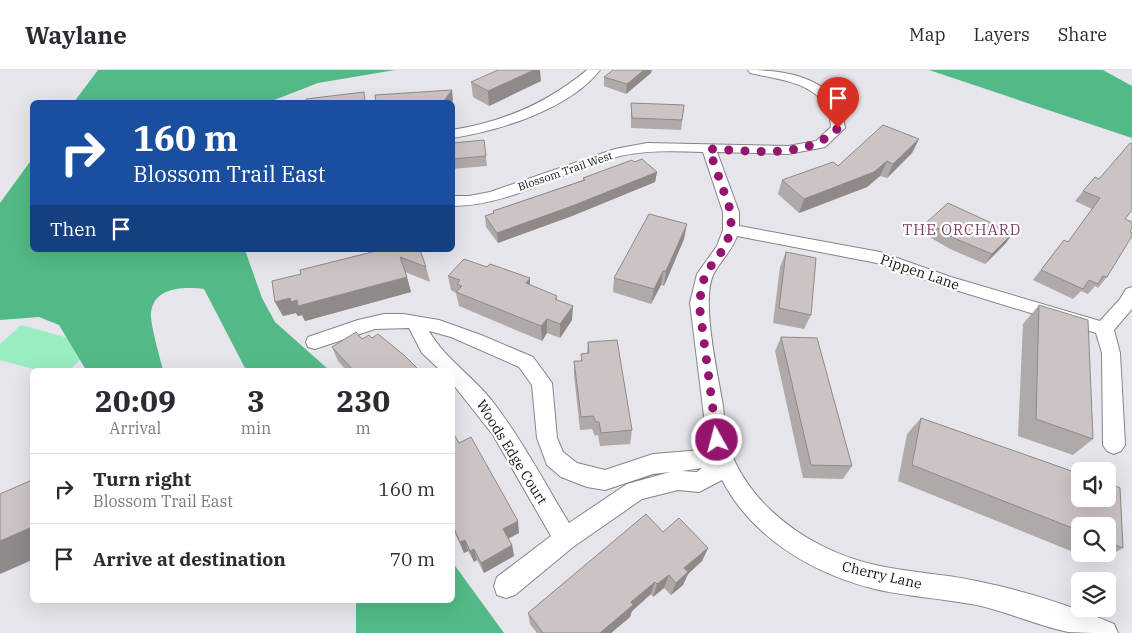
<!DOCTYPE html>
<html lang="en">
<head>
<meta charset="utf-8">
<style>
  body { margin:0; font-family:"IBM Plex Serif",serif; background:#f7f7f7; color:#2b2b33; height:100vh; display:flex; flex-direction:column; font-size:19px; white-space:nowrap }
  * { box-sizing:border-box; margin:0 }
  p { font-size:16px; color:#7c7c81 }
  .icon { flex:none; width:28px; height:28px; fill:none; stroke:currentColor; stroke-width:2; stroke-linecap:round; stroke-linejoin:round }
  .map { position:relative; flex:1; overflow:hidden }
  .panel { position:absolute; left:30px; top:298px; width:425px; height:235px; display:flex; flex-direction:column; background:#fff; border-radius:8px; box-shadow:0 5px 20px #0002 }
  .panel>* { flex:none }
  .guide { position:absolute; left:30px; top:30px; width:425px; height:152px; border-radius:8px; box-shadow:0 5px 20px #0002; background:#1a4fa0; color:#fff; overflow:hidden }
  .buttons { position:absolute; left:1071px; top:392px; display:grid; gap:10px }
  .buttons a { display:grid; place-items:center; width:45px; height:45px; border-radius:8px; background:#fff; box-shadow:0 5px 20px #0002; font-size:25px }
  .pin { position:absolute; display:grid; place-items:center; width:42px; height:42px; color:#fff; margin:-51px -21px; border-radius:50% 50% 50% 0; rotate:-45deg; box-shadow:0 0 5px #0007 }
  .pin .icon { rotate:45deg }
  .me { position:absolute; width:55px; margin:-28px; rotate:353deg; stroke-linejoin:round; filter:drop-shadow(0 0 4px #0008) }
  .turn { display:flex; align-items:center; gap:18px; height:105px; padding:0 20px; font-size:22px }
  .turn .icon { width:65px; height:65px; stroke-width:2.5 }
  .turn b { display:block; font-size:35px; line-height:42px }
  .then { display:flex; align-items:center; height:48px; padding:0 20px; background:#0003; gap:10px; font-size:19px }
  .eta { display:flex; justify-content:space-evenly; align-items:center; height:85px; text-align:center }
  .eta b { font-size:30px; font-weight:700; line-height:35px }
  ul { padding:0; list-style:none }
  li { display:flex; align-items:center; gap:15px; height:70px; padding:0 20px; border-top:1px solid #e1e1e2 }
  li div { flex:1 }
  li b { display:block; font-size:19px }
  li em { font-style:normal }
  header { display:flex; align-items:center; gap:30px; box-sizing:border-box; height:70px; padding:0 25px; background:#fff; border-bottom:1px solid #e1e1e2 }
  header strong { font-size:24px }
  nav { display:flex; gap:28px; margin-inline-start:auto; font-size:18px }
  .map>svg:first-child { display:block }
</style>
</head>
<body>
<header>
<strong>Waylane</strong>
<nav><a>Map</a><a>Layers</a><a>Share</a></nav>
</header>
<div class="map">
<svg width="1132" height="563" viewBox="0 0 1132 563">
  <rect width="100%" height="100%" fill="#e5e5eb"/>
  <polygon fill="#9aedc0" points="21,255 94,275 70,300 37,300 0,290 0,274"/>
  <g fill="#53ba87">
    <polygon points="98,0 395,0 318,13 269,32 74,32"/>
    <polygon points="929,0 1103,0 1132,16 1132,68"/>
    <path d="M32 89V180H245L262 228 275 252 329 300H246L204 219C185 217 154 216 151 243 150 254 160 287 163 300H86L59 255 39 247 0 250V133Z"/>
    <polygon points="453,493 504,563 356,563 356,530 452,530"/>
  </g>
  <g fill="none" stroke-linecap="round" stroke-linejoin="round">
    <g stroke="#84848a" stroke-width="2">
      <g id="minor">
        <path d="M587 0H600C570 39 499 61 452 68V60C504 52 547 33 587 0Z"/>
        <path d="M748 0C789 0 841 9 845 58L825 77 820 78 788 84 717 82 739 142V156L880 182 951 207 1100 251 1120 229 1126 219 1132 217V239L1114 260 1120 283 1125 375 1121 381 1114 384 1107 381 1103 375 1102 283 1096 263 939 215 877 193 737 166C732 181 720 191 713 205 701 233 718 304 723 336 725 356 727 376 736 394 763 448 822 484 880 496 913 503 947 504 981 512 1025 521 1072 536 1114 554L1118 563C1102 563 1083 563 1068 562 1039 556 1010 543 981 536 947 529 912 527 879 520 815 505 753 469 722 410L699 422 678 420 642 429 573 477 515 525 506 528 497 525 494 516 497 507 551 466 493 365 452 313V300H440L422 283 409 258 375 259 315 279 308 277 306 272 308 267 358 250 384 244H403L439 250 481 265 533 287 552 313 557 368 563 382 577 393 605 400 653 384 702 380 711 382 707 370 690 233 697 204 717 176 723 160V142L703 82C675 81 647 80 620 86 563 100 512 136 452 136V126H469L490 122 615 79 647 73 788 76 816 71 831 57C829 13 784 11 750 3ZM429 261 451 267 519 297 532 315 537 368 547 395 561 407 587 417 605 420 653 404 670 402 627 414 569 453C544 412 522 370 493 332 474 307 444 288 429 261ZM702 398 697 402 682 401Z"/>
      </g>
    </g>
    <use href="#minor" fill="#fff" fill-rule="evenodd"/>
  </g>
  <g fill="#afa9a8" fill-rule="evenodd">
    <polygon points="651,3 626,24 604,16 604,7"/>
    <polygon points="541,11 489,36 473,27 471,12"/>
    <polygon points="631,33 684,35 681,60 631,58"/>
    <polygon points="919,69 912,83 887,108 880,106 867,117 799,143 778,124 782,110 838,96"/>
    <polygon points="484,70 487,96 452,99 452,73"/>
    <polygon points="634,92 657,102 655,112 572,146 498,173 486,157 485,146 493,143 493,141 583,110 583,108"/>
    <polygon points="1095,107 1125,149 1130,162 1107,207 1098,218 1095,216 1088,224 1081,221 1073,229 1033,210 1064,170 1068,172 1092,139 1075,131"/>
    <polygon points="927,152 1006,173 985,194 950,179 921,162"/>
    <polygon points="684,169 664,216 661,215 651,234 613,222 614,208"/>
    <polygon points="393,181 426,197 430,212 405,202 411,222 305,251 302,245 298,246 296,243 283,246 275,232 301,204"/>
    <polygon points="786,182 811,245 804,259 773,253 780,197"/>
    <polygon points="448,206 557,226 557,230 572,250 560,268 547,263 542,271 459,236 456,223 451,220"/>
    <polygon points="1039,235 1093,369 1073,385 1018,366 1023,254"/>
    <polygon points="781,267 852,396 843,409 803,408 775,281"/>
    <polygon points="372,268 419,300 346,300 338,291 332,277 362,269"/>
    <polygon points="588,272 632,360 630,374 600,376 598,365 595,366 592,359 580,360 574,305 574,291 581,291 581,284 587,283"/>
    <path d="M921 348 1080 404V429H1108V413L1120 418 1123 478 1098 492 898 411 907 364ZM1080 456H1108V484H1080Z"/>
    <polygon points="452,361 459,373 519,463 508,469 512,475 514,486 484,503 477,490 474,492 468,481 464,483 452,457"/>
    <polygon points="663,462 708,478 702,491 688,504 683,515 671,525 664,518 653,527 651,524 632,541 630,547 611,563 537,563 530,554 528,543"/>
  </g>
  <g fill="#8f8988">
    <polygon points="534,0 540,0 541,11 489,36 488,21"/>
    <polygon points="644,0 652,0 651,3 626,24 627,14"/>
    <polygon points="452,20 453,30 452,32 443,32"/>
    <polygon points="919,69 912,83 887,108 893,94"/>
    <polygon points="887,91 880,106 867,117 799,143 804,129"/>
    <polygon points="657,102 655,112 572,146 498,173 497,163"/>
    <polygon points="687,154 684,169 664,216 666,201"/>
    <polygon points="1013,163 1006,173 985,194 992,184"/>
    <polygon points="663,201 661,215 651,234 654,219"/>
    <polygon points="407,207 411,222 305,251 302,245 298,246 296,243 283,246 275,232 290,228 297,230"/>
    <polygon points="530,208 530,223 526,213"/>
    <polygon points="573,236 572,250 560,268 560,254"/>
    <polygon points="547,249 547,263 542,271 541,256"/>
    <polygon points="518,451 519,463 505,470 503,459"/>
    <polygon points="32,457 32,490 0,504 0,471"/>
    <polygon points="465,470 468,481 464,483 460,472"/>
    <polygon points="512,475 514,486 484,503 481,493"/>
    <polygon points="708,478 702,491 688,504 683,515 671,525 676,513 684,498"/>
    <polygon points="474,479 477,490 474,492 470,481"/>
    <polygon points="669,505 664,518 653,527 657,514"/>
    <polygon points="655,512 651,524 632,541 630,547 611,563 600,563 631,532"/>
  </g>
  <g fill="#ccc4c3" stroke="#8f8988">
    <polygon points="498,0 534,0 488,21 471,12"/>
    <polygon points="613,0 644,0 627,14 604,7"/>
    <polygon points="452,20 443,32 376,32 375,25"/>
    <polygon points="364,22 365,32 306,32 306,29"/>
    <polygon points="631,33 684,35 682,50 632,48"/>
    <polygon points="883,55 919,69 893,94 887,91 874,102 804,129 782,110 833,92 838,96"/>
    <polygon points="484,70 486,86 452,89 452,73"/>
    <polygon points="1130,73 1132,74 1132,140 1125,149 1132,152 1132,159 1130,162 1132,163 1132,166 1107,207 1103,206 1098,214 1089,210 1083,219 1041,200 1064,170 1068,172 1100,128 1083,121 1095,107 1099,109"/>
    <polygon points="642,89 657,102 572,136 497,163 485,146 494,143 493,141 585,110 583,108 632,90 634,92"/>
    <polygon points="948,133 1013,163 992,184 956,169 927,152"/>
    <polygon points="649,144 687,154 666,201 663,201 654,219 614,208"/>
    <polygon points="376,180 393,180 393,181 398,180 420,180 426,197 400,187 407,207 298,236 297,230 291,232 290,228 275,232 272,211 301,204 300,200 376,181"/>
    <polygon points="786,182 816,188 811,245 779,238"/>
    <polygon points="464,189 487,197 490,194 530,208 526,213 557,226 555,229 573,236 560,254 547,249 541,256 456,222 462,216 457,214 460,210 448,206"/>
    <polygon points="1039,235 1088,250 1093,369 1036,349"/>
    <polygon points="356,262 362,269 369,265 372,268 378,264 405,286 419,300 353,300 332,277"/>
    <polygon points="781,267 817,268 852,396 811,395"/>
    <polygon points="617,270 632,360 601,363 599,352 596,352 593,346 581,347 574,291 582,291 581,284 589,283 588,272"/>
    <polygon points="921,348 1080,404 1080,429 1108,429 1108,413 1120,418 1123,478 1108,472 1108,456 1080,456 1080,461 912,395"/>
    <polygon points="452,361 459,373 471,367 518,451 503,459 512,475 481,493 474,479 470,481 465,470 460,472 452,454"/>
    <polygon points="32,410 32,457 0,471 0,424"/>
    <polygon points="646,444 663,462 679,448 708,478 684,498 688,502 676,513 669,505 657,514 655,512 631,532 633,535 600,563 543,563 528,543"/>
  </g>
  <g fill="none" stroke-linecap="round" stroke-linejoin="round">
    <path stroke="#94146e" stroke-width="9" stroke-dasharray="0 16.2" d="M717 370 699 233 705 204 725 177 731 160V142L709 79C750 80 807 91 838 58"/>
  </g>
  <g text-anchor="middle" stroke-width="4.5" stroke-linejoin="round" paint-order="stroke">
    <g font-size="11" fill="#141417" stroke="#fff">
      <text transform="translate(565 101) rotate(-19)" y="4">Blossom Trail West</text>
    </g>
    <g font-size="14" fill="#141417" stroke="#fff">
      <text transform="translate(920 202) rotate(19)" y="5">Pippen Lane</text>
      <text transform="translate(512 382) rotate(58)" y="5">Woods Edge Court</text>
      <text transform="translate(882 505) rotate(13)" y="5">Cherry Lane</text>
    </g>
    <g font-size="15" letter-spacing="1" fill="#7e3f65" stroke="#fff">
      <text x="962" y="165">THE ORCHARD</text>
    </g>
  </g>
</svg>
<div class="buttons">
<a><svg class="icon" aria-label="sound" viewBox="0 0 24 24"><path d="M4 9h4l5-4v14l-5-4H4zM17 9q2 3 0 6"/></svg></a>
<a><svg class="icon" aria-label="search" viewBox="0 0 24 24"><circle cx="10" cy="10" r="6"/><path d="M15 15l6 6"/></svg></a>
<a><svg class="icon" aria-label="layers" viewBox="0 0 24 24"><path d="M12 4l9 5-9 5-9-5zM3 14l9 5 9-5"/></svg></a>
</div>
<div class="pin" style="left:838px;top:58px;background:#d93025"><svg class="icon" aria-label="arrive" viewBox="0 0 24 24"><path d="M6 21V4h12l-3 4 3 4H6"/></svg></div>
<svg class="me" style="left:717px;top:370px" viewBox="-20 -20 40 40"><circle r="17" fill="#94146e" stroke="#fff" stroke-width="3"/><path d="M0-11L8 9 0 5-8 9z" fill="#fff"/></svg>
<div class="guide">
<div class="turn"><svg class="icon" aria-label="right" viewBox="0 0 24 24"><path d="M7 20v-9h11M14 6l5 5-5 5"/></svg><div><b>160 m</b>Blossom Trail East</div></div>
<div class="then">Then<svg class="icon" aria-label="arrive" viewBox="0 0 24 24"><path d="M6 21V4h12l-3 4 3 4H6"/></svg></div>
</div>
<section class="panel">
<div class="eta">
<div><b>20:09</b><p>Arrival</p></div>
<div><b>3</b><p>min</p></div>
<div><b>230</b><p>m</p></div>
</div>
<ul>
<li><svg class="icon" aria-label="right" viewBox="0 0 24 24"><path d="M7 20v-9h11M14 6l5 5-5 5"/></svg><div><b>Turn right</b><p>Blossom Trail East</p></div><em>160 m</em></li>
<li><svg class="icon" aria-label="arrive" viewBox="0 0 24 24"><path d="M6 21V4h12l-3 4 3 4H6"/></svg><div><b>Arrive at destination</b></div><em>70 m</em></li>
</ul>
</section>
</div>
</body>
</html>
